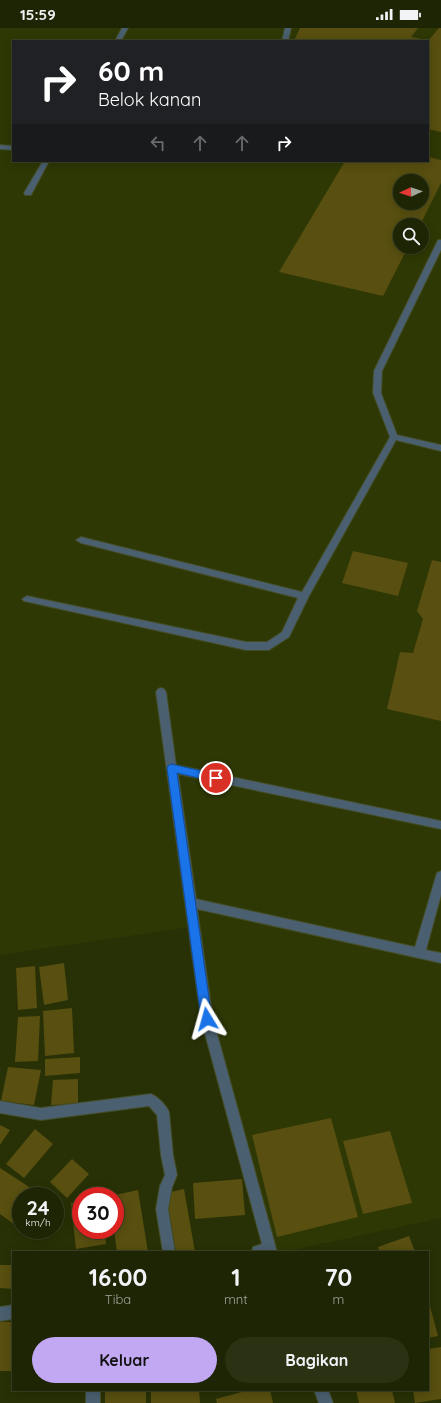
<!DOCTYPE html>
<html lang="id">
<head>
<meta charset="utf-8">
<style>
  body { margin:0; font-family:Quicksand,sans-serif; background:#2b3113; color:#f1f3f6; height:100vh; display:flex; flex-direction:column; font-size:15px; white-space:nowrap }
  * { box-sizing:border-box; margin:0 }
  p { font-size:13px; color:#a1a59a }
  .icon { flex:none; width:22px; height:22px; fill:none; stroke:currentColor; stroke-width:2; stroke-linecap:round; stroke-linejoin:round }
  .map { position:relative; flex:1; overflow:hidden }
  .sheet { position:absolute; left:12px; top:1223px; width:417px; height:140px; display:flex; flex-direction:column; background:#1e2504; border-radius:0px; box-shadow:0 2px 10px #0003,0 0 0 1px #3c4226 }
  .sheet>* { flex:none }
  .banner { position:absolute; left:12px; top:12px; width:417px; height:122px; border-radius:0px; box-shadow:0 2px 10px #0003,0 0 0 1px #3c4226; background:#202124; color:#fff; overflow:hidden }
  .needle { width:26px; rotate:267deg }
  .buttons { position:absolute; left:393px; top:146px; display:grid; gap:8px }
  .buttons a { display:grid; place-items:center; width:36px; height:36px; border-radius:50%; background:#1e2504; box-shadow:0 2px 10px #0003,0 0 0 1px #3c4226; font-size:20px }
  .speed { position:absolute; left:12px; top:1159px; display:flex; gap:8px; font-size:20px; font-weight:700; text-align:center }
  .speed>* { display:grid; place-content:center; width:52px; height:52px; border-radius:50%; background:#1e2504; box-shadow:0 2px 10px #0003,0 0 0 1px #3c4226; line-height:1 }
  .speed small { font-size:10px; font-weight:400 }
  .speed .limit { border:6px solid #d22; background:#fff; color:#111 }
  .pin { position:absolute; display:grid; place-items:center; width:34px; height:34px; color:#fff; margin:-17px; border:2px solid #fff; border-radius:50%; box-shadow:0 1px 4px #0007 }
  .me { position:absolute; width:44px; margin:-22px; rotate:352deg; stroke-linejoin:round; filter:drop-shadow(0 0 3px #0008) }
  .turn { display:flex; align-items:center; gap:14px; height:84px; padding:0 20px; font-size:18px }
  .turn .icon { width:52px; height:52px; stroke-width:2.5 }
  .turn b { display:block; font-size:28px; line-height:34px }
  .lanes { display:flex; align-items:center; height:38px; padding:0 20px; background:#0003; justify-content:center; gap:20px; direction:ltr }
  .lanes .off { opacity:.35 }
  .eta { display:flex; justify-content:space-evenly; align-items:center; height:68px; text-align:center }
  .eta b { font-size:24px; font-weight:700; line-height:28px }
  .primary-button { display:flex; gap:8px; margin-top:auto; padding:8px 20px }
  .primary-button a { flex:1; height:46px; border-radius:24px; background:#c2a7f2; color:#111; font-size:16px; font-weight:700; line-height:46px; text-align:center }
  .primary-button a+a { background:#2b3113; color:#f1f3f6 }
  .status { display:flex; justify-content:space-between; align-items:center; height:28px; padding:0 20px; background:#1e2504; direction:ltr }
  .status svg { height:11px; fill:currentColor }
  .map>svg:first-child { display:block }
</style>
</head>
<body>
<div class="status"><b>15:59</b><svg viewBox="0 0 49 12"><path d="M0 12V9h3v3zM5 12V6h3v6zM10 12V3h3v9zM15 12V0h3v12zM26 1h20v11H26zM47 4h2v5h-2z"/></svg></div>
<div class="map">
<svg width="441" height="1375" viewBox="0 0 441 1375">
  <rect width="100%" height="100%" fill="#283105"/>
  <path fill="#2e3804" fill-rule="evenodd" d="M0 0H441V1190L284 1224H269L190 899 0 927ZM13 13H428V133H13ZM400 153H422V175H400ZM400 197H422V219H400Z"/>
  <g fill="#584f10" fill-rule="evenodd">
    <polygon points="300,0 418,0 411,9 426,12 294,13"/>
    <polygon points="439,0 441,0 441,104 428,101 428,13"/>
    <path d="M428 129 441 132V155L420 197H400V219H408L383 268 279 244 345 133H428ZM400 153H422V175H400Z"/>
    <polygon points="353,523 408,535 398,568 342,555"/>
    <polygon points="432,532 441,534 441,693 387,681 400,624 413,625 423,591 417,583"/>
    <polygon points="64,935 68,972 44,977 39,939"/>
    <polygon points="35,938 37,980 18,982 16,940"/>
    <polygon points="72,980 74,1025 45,1028 43,983"/>
    <polygon points="40,988 38,1033 15,1034 18,989"/>
    <polygon points="80,1029 80,1045 45,1048 45,1031"/>
    <polygon points="8,1039 41,1042 34,1077 1,1073"/>
    <polygon points="78,1051 78,1076 51,1077 53,1052"/>
    <polygon points="331,1090 358,1189 277,1209 252,1107"/>
    <polygon points="0,1097 10,1102 0,1117"/>
    <polygon points="35,1101 53,1116 24,1150 6,1136"/>
    <polygon points="390,1103 412,1175 363,1186 343,1113"/>
    <polygon points="72,1131 89,1146 67,1170 50,1154"/>
    <polygon points="0,1140 37,1164 34,1168 21,1168 21,1188 15,1197 0,1186"/>
    <polygon points="242,1151 245,1187 195,1191 193,1155"/>
    <polygon points="184,1161 195,1224 176,1224 166,1165"/>
    <polygon points="138,1162 148,1224 117,1224 114,1202 115,1167"/>
    <polygon points="81,1174 81,1202 105,1202 106,1216 76,1221 71,1175"/>
    <polygon points="409,1208 415,1224 380,1224 378,1219"/>
    <polygon points="0,1237 13,1237 13,1261 0,1260"/>
    <polygon points="428,1271 438,1308 428,1310"/>
    <rect x="0" y="1294" width="13" height="49"/>
    <polygon points="441,1319 441,1371 415,1375 413,1362 428,1362 428,1321"/>
    <rect x="105" y="1362" width="41" height="13"/>
    <polygon points="151,1362 199,1362 200,1375 151,1375"/>
    <polygon points="249,1362 270,1362 273,1375 217,1375 216,1371"/>
    <polygon points="356,1362 392,1362 395,1375 359,1375"/>
  </g>
  <g fill="none" stroke-linecap="round" stroke-linejoin="round">
    <g stroke="#444c23" stroke-width="2">
      <g id="minor">
        <polygon points="122,0 128,0 121,13 115,13"/>
        <polygon points="285,0 291,0 288,13 282,13"/>
        <polygon points="0,117 13,118 13,122 0,121"/>
        <polygon points="43,133 49,133 31,167 25,167 24,165"/>
        <polygon points="438,212 441,212 441,222 382,343 381,365 397,407 441,417 441,423 396,412 309,568 289,609 269,622 246,622 24,573 22,571 27,568 246,614 267,614 282,604 298,570 81,515 76,512 81,509 302,564 390,409 373,365 374,343"/>
        <polygon points="161,660 164,661 166,664 176,737 441,793 441,801 178,746 196,871 415,919 436,848 437,845 441,843 441,867 426,922 441,925 441,935 197,881 213,991 277,1224 252,1224 253,1219 262,1216 201,991 156,664 158,661"/>
        <path d="M151 1066C158 1069 166 1077 169 1084L173 1127 177 1147 172 1159 168 1181 175 1224H163L156 1181 160 1158 165 1147 161 1127 157 1087 149 1078 41 1092 0 1085V1073L41 1080Z"/>
        <polygon points="13,1277 13,1291 0,1293 0,1279"/>
        <rect x="86" y="1362" width="14" height="13"/>
        <polygon points="314,1362 328,1362 333,1375 319,1375"/>
      </g>
    </g>
    <use href="#minor" fill="#4a5f6f" fill-rule="evenodd"/>
  </g>
  <polygon fill="#1a73e8" stroke="#114b97" points="171,736 216,746 220,747 221,750 220,753 216,754 177,745 212,991 210,994 207,996 203,994 201,991 167,740 168,738"/>
</svg>
<div class="buttons">
<a><svg class="needle" viewBox="-14 -14 28 28"><path d="M0-13l5 13h-10z" fill="#e53935"/><path d="M0 13l5-13h-10z" fill="#a1a59a"/></svg></a>
<a><svg class="icon" aria-label="search" viewBox="0 0 24 24"><circle cx="10" cy="10" r="6"/><path d="M15 15l6 6"/></svg></a>
</div>
<div class="speed"><div>24<small>km/h</small></div><div class="limit">30</div></div>
<div class="pin" style="left:216px;top:750px;background:#d93025"><svg class="icon" aria-label="arrive" viewBox="0 0 24 24"><path d="M6 21V4h12l-3 4 3 4H6"/></svg></div>
<svg class="me" style="left:207px;top:991px" viewBox="-20 -20 40 40"><path d="M0-17L14 15 0 8-14 15z" fill="#1a73e8" stroke="#fff" stroke-width="4"/></svg>
<div class="banner">
<div class="turn"><svg class="icon" aria-label="right" viewBox="0 0 24 24"><path d="M7 20v-9h11M14 6l5 5-5 5"/></svg><div><b>60 m</b>Belok kanan</div></div>
<div class="lanes"><svg class="icon off" aria-label="left" viewBox="0 0 24 24"><path d="M17 20v-9H6M10 6l-5 5 5 5"/></svg><svg class="icon off" aria-label="ahead" viewBox="0 0 24 24"><path d="M12 20V5M6 11l6-6 6 6"/></svg><svg class="icon off" aria-label="ahead" viewBox="0 0 24 24"><path d="M12 20V5M6 11l6-6 6 6"/></svg><svg class="icon" aria-label="right" viewBox="0 0 24 24"><path d="M7 20v-9h11M14 6l5 5-5 5"/></svg></div>
</div>
<section class="sheet">
<div class="eta">
<div><b>16:00</b><p>Tiba</p></div>
<div><b>1</b><p>mnt</p></div>
<div><b>70</b><p>m</p></div>
</div>
<div class="primary-button"><a>Keluar</a><a>Bagikan</a></div>
</section>
</div>
</body>
</html>
